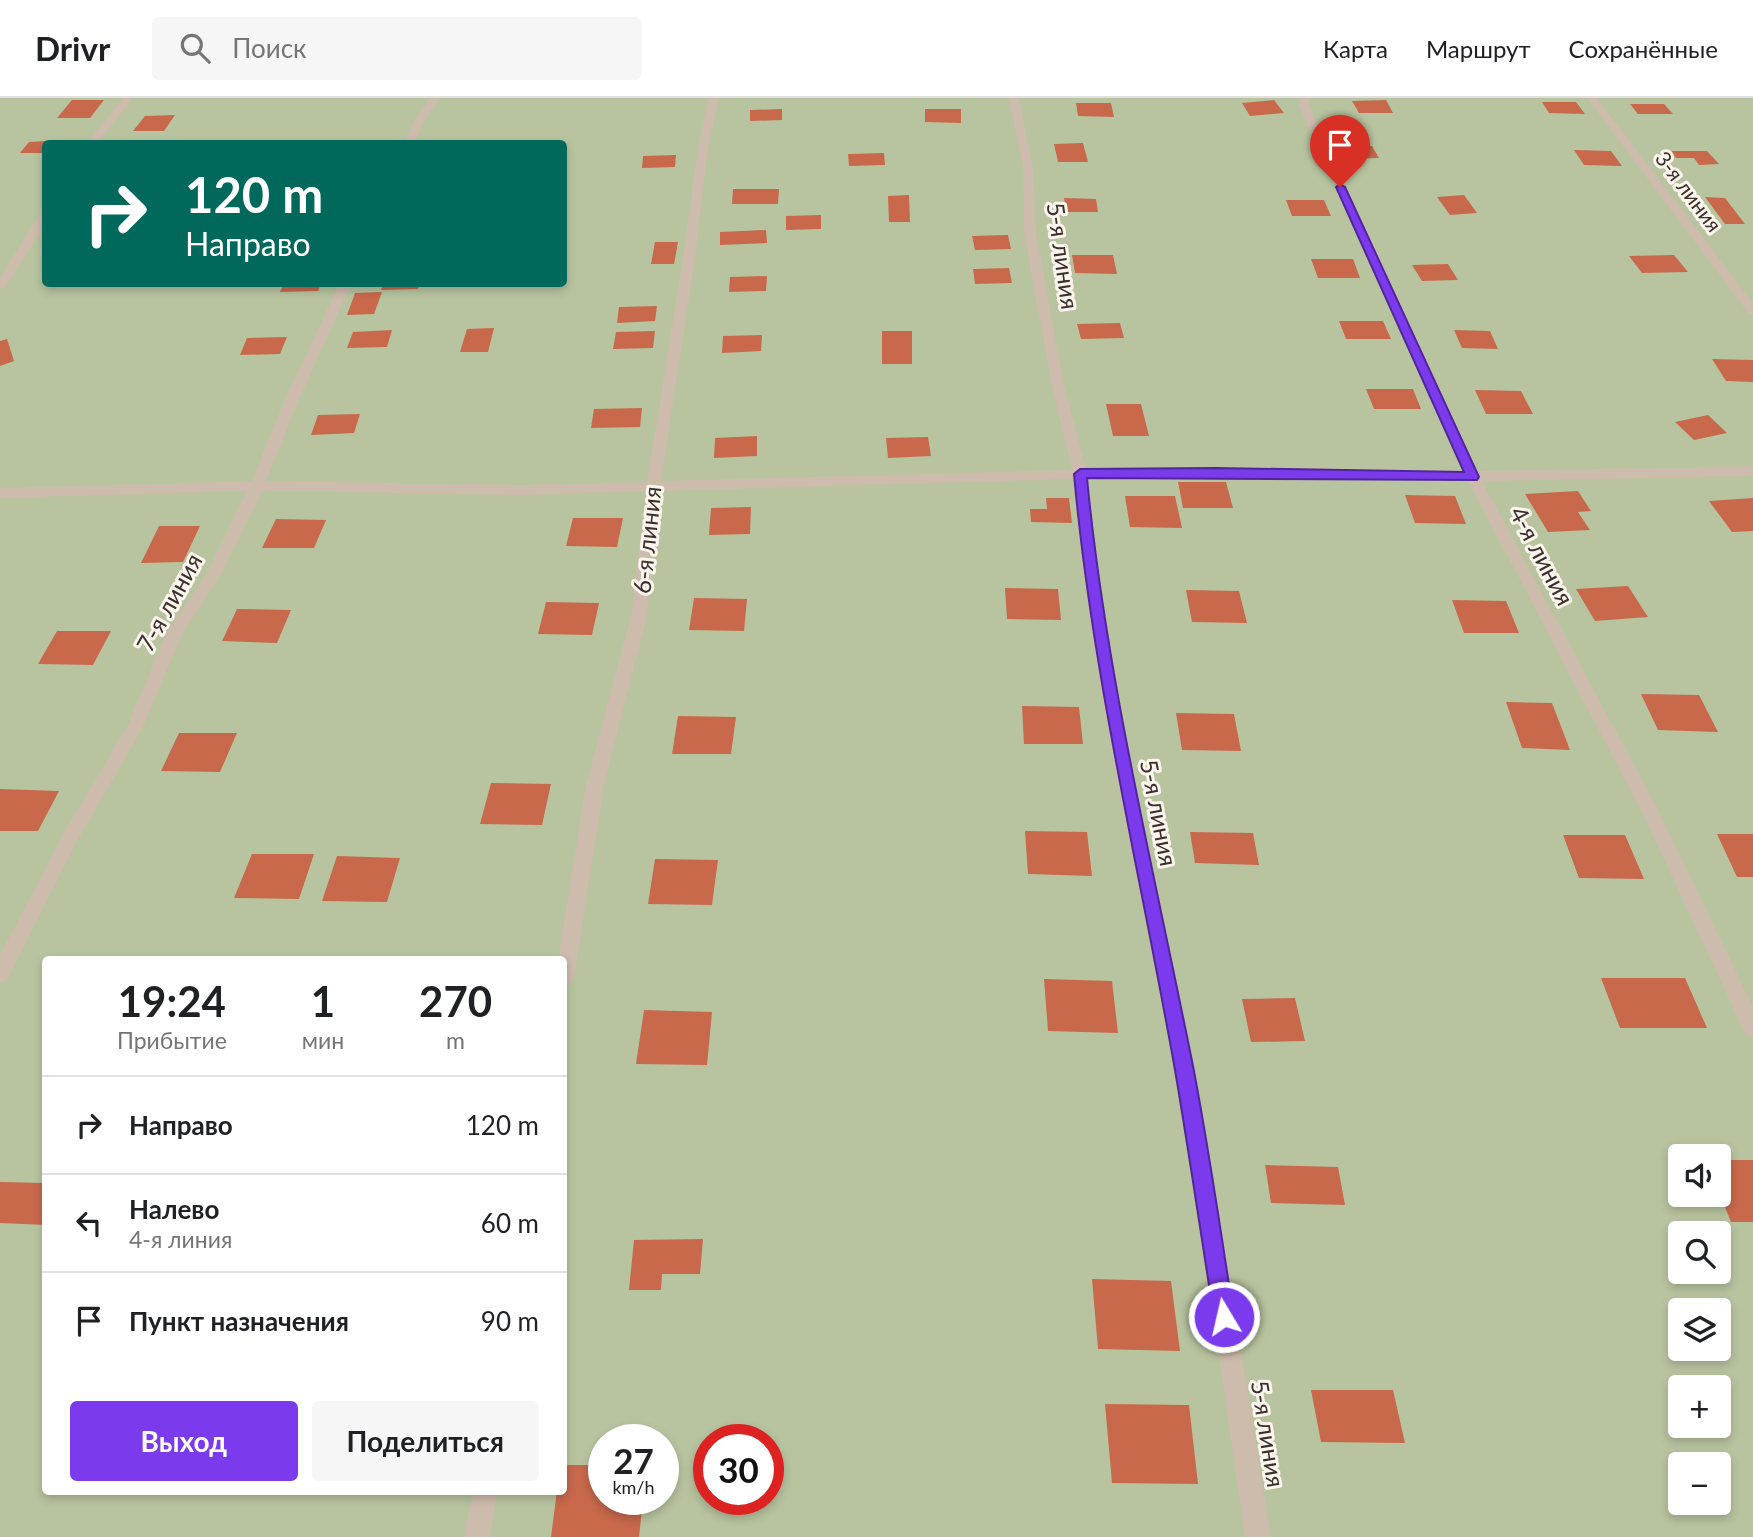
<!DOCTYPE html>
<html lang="ru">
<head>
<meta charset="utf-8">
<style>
  body { margin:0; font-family:Lato,sans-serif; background:#f6f6f6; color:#202124; height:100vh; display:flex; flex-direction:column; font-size:26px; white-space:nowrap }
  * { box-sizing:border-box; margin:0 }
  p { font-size:23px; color:#757577 }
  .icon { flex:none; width:38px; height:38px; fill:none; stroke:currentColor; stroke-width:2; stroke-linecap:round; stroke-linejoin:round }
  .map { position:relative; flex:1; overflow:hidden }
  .sheet { position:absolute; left:42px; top:858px; width:525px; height:539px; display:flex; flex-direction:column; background:#fff; border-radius:7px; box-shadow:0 4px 10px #0003 }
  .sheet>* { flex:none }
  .guide { position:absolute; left:42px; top:42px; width:525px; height:147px; border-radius:7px; box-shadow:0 4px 10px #0003; background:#00695c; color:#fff; overflow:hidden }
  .tools { position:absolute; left:1668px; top:1046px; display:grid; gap:14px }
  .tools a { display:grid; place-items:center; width:63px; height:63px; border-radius:7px; background:#fff; box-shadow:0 4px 10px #0003; font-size:35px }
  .speed { position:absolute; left:588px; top:1326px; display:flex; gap:14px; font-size:35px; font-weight:700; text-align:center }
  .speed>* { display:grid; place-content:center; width:91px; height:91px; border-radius:50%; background:#fff; box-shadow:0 4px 10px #0003; line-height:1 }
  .speed small { font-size:18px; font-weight:400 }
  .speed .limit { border:10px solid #d22; background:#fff; color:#111 }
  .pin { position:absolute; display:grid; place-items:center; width:60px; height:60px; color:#fff; margin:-72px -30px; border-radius:50% 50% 50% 0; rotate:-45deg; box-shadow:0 0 7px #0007 }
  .pin .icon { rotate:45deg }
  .me { position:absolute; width:77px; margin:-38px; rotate:351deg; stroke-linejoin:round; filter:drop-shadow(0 0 5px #0008) }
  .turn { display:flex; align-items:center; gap:24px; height:147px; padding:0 28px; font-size:32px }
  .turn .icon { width:91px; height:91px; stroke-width:2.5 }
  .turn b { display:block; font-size:49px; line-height:60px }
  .eta { display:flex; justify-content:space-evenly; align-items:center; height:119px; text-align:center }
  .eta b { font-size:42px; font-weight:700; line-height:49px }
  .primary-button { display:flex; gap:14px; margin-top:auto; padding:14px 28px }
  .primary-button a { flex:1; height:80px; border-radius:7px; background:#7c3aed; color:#fff; font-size:28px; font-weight:700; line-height:80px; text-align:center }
  .primary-button a+a { background:#f6f6f6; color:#202124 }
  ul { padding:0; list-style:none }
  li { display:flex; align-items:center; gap:21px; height:98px; padding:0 28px; border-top:2px solid #e0e0e0 }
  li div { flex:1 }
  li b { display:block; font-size:26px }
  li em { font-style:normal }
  header { display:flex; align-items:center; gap:42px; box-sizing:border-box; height:98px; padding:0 35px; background:#fff; border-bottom:2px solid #e0e0e0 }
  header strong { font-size:33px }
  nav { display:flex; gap:38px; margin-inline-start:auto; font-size:24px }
  .search { width:490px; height:63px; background:#f6f6f6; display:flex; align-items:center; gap:18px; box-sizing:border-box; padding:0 24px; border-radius:7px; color:#757577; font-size:26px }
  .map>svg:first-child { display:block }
</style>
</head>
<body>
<header>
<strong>Drivr</strong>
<div class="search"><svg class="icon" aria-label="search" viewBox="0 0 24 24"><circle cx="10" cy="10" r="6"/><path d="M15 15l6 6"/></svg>Поиск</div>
<nav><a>Карта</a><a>Маршрут</a><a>Сохранённые</a></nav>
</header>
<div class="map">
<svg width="1753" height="1439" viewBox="0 0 1753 1439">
  <rect width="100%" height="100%" fill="#f4ebe1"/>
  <path fill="#b8c4a0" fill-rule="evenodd" d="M0 0H1753V1439H0ZM46 46H564V186H46ZM46 861H564V1393H46ZM1680 1059H1718V1097H1680ZM1680 1136H1718V1174H1680ZM1680 1213H1718V1251H1680ZM1680 1290H1718V1328H1680ZM604 1342H663V1402H604ZM709 1342H768V1402H709ZM1680 1367H1718V1405H1680Z"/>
  <g fill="#c8694b">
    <polygon points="72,2 104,2 90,20 57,20"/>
    <polygon points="1274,2 1284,15 1250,18 1242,5"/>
    <polygon points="1386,2 1393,15 1359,15 1352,3"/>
    <polygon points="1542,4 1576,4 1585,16 1549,15"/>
    <polygon points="1076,5 1111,5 1114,19 1078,18"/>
    <polygon points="1630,6 1664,6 1673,16 1638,16"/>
    <polygon points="782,11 782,22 750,23 750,12"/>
    <polygon points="925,11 961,11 961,25 925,24"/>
    <polygon points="175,17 164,33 133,33 145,18"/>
    <polygon points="46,43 46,55 20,55 29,44"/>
    <polygon points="1083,45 1088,64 1058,64 1054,46"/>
    <polygon points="1372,48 1379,60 1349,61 1341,49"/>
    <polygon points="1574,52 1611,53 1622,68 1584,67"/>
    <polygon points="1671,53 1707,53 1719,66 1699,67 1694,60 1676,60"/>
    <polygon points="884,55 885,67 849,68 848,56"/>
    <polygon points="676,57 675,69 642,70 643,58"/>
    <polygon points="733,91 779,91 778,106 732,106"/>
    <polygon points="909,97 910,124 889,124 888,98"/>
    <polygon points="1464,97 1477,115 1450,117 1437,99"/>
    <polygon points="1705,99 1725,100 1745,126 1725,126"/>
    <polygon points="1064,100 1096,101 1098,114 1066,114"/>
    <polygon points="1286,102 1324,102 1331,118 1292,118"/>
    <polygon points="821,117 821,131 786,132 786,118"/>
    <polygon points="766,132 767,145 720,147 720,134"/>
    <polygon points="1008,137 1011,151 975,152 972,138"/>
    <polygon points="655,144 678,144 674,166 651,166"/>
    <polygon points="1072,157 1113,157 1117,176 1075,175"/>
    <polygon points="1674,157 1688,174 1642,175 1629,158"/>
    <polygon points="1311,161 1353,161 1360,180 1318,180"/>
    <polygon points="1448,166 1458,182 1422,183 1412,167"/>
    <polygon points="1009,170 1012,185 975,186 973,171"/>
    <polygon points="767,178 766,193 729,194 730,179"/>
    <polygon points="284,186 321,186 318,193 280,194"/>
    <polygon points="383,186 420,186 418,191 381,192"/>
    <polygon points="382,194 374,216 347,217 355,195"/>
    <polygon points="657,208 655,223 617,225 619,209"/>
    <polygon points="1339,223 1383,223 1391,241 1346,241"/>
    <polygon points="1120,225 1124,240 1081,241 1077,226"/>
    <polygon points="494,230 488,254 460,254 467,231"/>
    <polygon points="392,232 387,249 347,250 353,234"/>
    <polygon points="1454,232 1490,233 1498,251 1462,250"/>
    <polygon points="655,233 653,250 613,251 616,234"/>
    <rect x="882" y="233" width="30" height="33"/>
    <polygon points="762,237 761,253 722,255 723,238"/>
    <polygon points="287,239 280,256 240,257 247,240"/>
    <polygon points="7,241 14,263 0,268 0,243"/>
    <polygon points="1712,261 1753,262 1753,284 1726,283"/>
    <polygon points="1366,291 1413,291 1421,311 1374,311"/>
    <polygon points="1475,292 1521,293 1533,316 1486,316"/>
    <polygon points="1106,306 1141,306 1149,338 1113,338"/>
    <polygon points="642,310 640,329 591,330 594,311"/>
    <polygon points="360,316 354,335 311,337 318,317"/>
    <polygon points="1708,317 1727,335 1694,342 1675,324"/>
    <polygon points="757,338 757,358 714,360 715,340"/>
    <polygon points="928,339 931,358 888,360 886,340"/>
    <polygon points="1178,384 1226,384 1233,410 1183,410"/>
    <polygon points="1578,393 1591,413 1578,414 1590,432 1548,434 1525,396"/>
    <polygon points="1405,397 1455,398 1466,426 1415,425"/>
    <polygon points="1125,398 1175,398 1182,430 1130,429"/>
    <polygon points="1046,400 1069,400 1072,425 1031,424 1030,411 1047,411"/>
    <polygon points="1753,400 1753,433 1732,434 1709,403"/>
    <polygon points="751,409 750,436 709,437 711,410"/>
    <polygon points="573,420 623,420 617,449 566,448"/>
    <polygon points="276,421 326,422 314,450 262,450"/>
    <polygon points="159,428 200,428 183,464 141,465"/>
    <polygon points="1628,488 1648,519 1595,523 1576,491"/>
    <polygon points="1005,490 1058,491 1061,522 1007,521"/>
    <polygon points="1186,492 1239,493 1247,525 1192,524"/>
    <polygon points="694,500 747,501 744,533 689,532"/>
    <polygon points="1452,502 1506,503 1519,535 1464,535"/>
    <polygon points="546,504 599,505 592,537 538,536"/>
    <polygon points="237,511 291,512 277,545 222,543"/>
    <polygon points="57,533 111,533 93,567 38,566"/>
    <polygon points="1641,596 1699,597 1718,634 1658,632"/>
    <polygon points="1506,604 1552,605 1570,652 1522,650"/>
    <polygon points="1022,608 1079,609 1083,646 1024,646"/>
    <polygon points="1176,615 1234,616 1241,653 1182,652"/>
    <polygon points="678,618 736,619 731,656 672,656"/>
    <polygon points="179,635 237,635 220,674 161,673"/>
    <polygon points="491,685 551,686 542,727 480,726"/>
    <polygon points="0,691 59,693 38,733 0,733"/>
    <polygon points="1025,733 1087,734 1092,778 1028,776"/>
    <polygon points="1190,734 1253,735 1259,767 1195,765"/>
    <polygon points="1717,736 1753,736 1753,779 1737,779"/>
    <polygon points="1563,737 1625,737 1644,781 1579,780"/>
    <polygon points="252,756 314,756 299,801 234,800"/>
    <polygon points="337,758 400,760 387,804 322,803"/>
    <polygon points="655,761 718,762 712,807 648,806"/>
    <polygon points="1601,880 1685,880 1707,930 1620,930"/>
    <polygon points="1044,881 1112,883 1118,935 1048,933"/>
    <polygon points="1295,900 1305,943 1251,944 1242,901"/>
    <polygon points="644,912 712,914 707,967 636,966"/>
    <polygon points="1718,1062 1753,1062 1753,1124 1731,1124 1718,1092"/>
    <polygon points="1265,1067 1338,1069 1345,1107 1271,1105"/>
    <polygon points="0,1084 46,1085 46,1127 0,1125"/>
    <polygon points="703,1141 700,1176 662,1176 661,1192 629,1192 634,1142"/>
    <polygon points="1092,1181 1171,1183 1180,1253 1098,1251"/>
    <polygon points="1311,1292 1393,1292 1405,1345 1321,1344"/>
    <polygon points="1105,1306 1189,1307 1198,1386 1112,1385"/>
    <polygon points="564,1367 604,1367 604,1402 643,1402 639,1439 551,1439 557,1393 564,1393"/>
  </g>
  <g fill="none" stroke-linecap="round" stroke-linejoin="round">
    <g fill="#cdbbac" fill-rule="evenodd">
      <polygon points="123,0 133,0 97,46 86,46"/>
      <polygon points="430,0 440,0 424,23 414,46 404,46 414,23"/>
      <path d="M709 0H719L708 48 695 160 661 383 1072 372 1052 288 1024 135 1023 69 1009 0H1019L1033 69 1036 135 1064 288 1086 371 1216 369 1464 373 1300 10 1299 0H1309L1310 10 1478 373 1753 368V378L1482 383 1656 708 1753 909V939L1746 937 1643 716 1468 383 1216 379 1087 381C1107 580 1156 774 1194 970 1223 1125 1245 1283 1271 1439H1245C1222 1283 1202 1126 1174 970 1138 774 1090 580 1073 381L660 393 647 518 604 687 574 880 571 886 564 889V861H558L586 687 631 518 646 393 523 397 262 393 220 477 182 536 142 631 77 743 7 882 0 885V857L65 733 127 629 167 534 207 475 247 393 0 400V390L252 383 283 306 339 186H351L297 306 266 383 523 387 647 384 683 160 698 48Z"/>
      <polygon points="1587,0 1597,0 1753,205 1753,217 1749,216"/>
      <polygon points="46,113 46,126 6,188 0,192 0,179 40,116"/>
      <polygon points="473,1393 497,1393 490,1439 464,1439"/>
    </g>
  </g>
  <path fill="#7c3aed" stroke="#51269a" stroke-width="2" d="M1340 86 1345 89 1479 379 1477 382 1087 380C1106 578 1154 773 1193 968 1209 1051 1221 1136 1234 1219L1231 1226 1224 1229 1217 1226 1214 1219C1201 1137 1189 1054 1175 972 1140 774 1092 577 1074 376L1080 371 1216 370 1464 374 1336 89Z"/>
  <g text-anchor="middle" stroke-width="6" stroke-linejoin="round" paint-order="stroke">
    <g font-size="21" fill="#3b302b" stroke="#fbf5ee">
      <text transform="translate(1688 94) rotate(53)" y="7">3-я линия</text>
    </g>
    <g font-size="24" fill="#3b302b" stroke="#fbf5ee">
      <text transform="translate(1062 158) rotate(82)" y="8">5-я линия</text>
      <text transform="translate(648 442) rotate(-84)" y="8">6-я линия</text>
      <text transform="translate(1541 458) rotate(62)" y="8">4-я линия</text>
      <text transform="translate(170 505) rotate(-61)" y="8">7-я линия</text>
      <text transform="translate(1158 715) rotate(79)" y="8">5-я линия</text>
      <text transform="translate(1267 1336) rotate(81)" y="8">5-я линия</text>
    </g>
  </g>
</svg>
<div class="tools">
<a><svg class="icon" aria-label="sound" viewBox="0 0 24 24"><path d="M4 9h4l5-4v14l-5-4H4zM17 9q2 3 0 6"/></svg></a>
<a><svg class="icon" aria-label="search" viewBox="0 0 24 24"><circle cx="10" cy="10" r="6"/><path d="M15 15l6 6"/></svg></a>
<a><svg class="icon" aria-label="layers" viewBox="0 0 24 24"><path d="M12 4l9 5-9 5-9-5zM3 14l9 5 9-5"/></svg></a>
<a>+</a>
<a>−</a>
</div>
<div class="speed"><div>27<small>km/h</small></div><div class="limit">30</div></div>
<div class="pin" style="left:1340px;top:89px;background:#d93025"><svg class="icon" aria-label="arrive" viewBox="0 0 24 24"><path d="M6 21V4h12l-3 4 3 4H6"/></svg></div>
<svg class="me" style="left:1224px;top:1219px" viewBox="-20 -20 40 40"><circle r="17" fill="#7c3aed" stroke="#fff" stroke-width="3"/><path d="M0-11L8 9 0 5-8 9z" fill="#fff"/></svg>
<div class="guide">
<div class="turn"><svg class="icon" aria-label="right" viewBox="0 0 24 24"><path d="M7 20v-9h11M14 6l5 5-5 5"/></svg><div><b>120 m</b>Направо</div></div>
</div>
<section class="sheet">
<div class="eta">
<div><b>19:24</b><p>Прибытие</p></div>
<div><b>1</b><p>мин</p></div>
<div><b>270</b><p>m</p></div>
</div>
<ul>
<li><svg class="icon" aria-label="right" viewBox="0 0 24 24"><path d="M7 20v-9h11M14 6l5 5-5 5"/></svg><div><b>Направо</b></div><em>120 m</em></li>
<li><svg class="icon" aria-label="left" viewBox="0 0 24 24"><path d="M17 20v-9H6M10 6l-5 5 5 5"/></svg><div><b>Налево</b><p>4-я линия</p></div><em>60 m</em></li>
<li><svg class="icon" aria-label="arrive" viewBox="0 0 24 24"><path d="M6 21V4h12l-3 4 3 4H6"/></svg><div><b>Пункт назначения</b></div><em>90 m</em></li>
</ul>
<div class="primary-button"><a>Выход</a><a>Поделиться</a></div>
</section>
</div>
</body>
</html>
